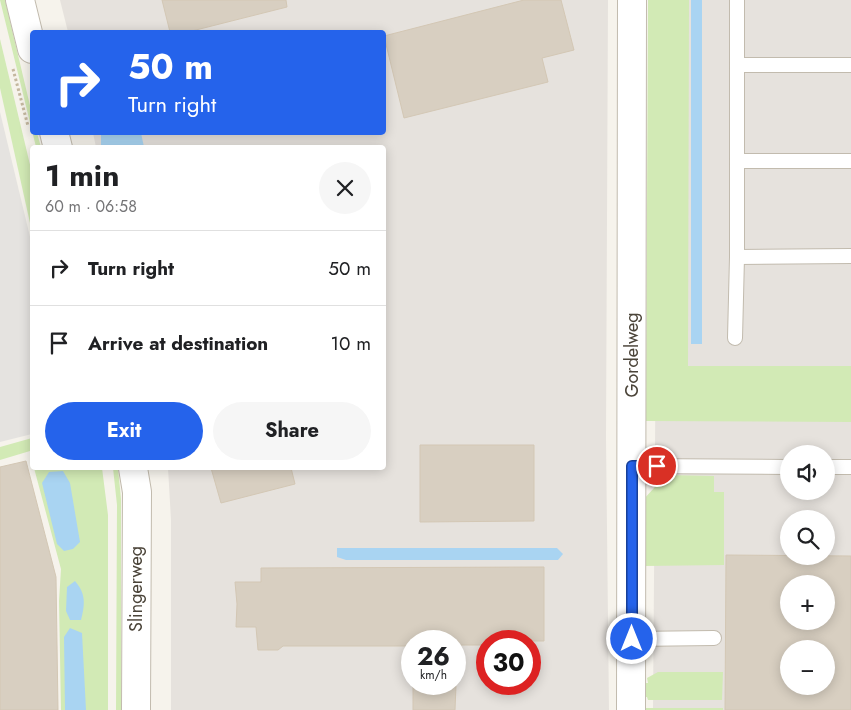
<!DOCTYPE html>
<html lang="en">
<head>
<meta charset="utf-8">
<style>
  body { margin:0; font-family:Jost,sans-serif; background:#f6f6f6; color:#202124; height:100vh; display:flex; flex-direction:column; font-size:19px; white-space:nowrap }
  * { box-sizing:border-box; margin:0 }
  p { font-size:16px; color:#757577 }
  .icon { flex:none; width:28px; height:28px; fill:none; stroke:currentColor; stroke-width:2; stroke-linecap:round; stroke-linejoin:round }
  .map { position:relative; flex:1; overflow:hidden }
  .drawer { position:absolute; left:30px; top:145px; width:356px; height:325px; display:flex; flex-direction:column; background:#fff; border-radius:5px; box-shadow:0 2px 12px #0003 }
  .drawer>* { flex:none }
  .hud { position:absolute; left:30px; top:30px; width:356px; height:105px; border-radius:5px; box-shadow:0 2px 12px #0003; background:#2563eb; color:#fff; overflow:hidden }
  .buttons { position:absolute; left:780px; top:445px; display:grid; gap:10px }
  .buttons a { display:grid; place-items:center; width:55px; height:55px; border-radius:50%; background:#fff; box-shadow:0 2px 12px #0003; font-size:25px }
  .speed { position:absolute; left:401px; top:630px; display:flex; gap:10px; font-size:25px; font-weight:700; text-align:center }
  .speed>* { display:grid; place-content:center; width:65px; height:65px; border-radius:50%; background:#fff; box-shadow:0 2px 12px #0003; line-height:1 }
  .speed small { font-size:12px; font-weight:400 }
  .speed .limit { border:8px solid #d22; background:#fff; color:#111 }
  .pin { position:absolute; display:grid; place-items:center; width:42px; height:42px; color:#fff; margin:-21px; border:2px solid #fff; border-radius:50%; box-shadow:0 1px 5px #0007 }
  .me { position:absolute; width:55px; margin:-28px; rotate:0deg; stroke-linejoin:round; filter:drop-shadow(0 0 4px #0008) }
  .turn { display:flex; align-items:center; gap:18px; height:105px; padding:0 15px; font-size:22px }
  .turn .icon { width:65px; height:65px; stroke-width:2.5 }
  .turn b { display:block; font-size:35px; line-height:42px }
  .round { display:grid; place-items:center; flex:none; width:52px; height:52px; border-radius:26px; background:#f6f6f6 }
  .headline { display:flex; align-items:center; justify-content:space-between; height:85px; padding:0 15px }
  h1 { font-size:30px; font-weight:700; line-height:38px }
  .button { display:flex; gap:10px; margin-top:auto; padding:10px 15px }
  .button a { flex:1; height:58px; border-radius:30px; background:#2563eb; color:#fff; font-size:20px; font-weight:700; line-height:58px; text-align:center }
  .button a+a { background:#f6f6f6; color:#202124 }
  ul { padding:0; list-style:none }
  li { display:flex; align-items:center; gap:15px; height:75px; padding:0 15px; border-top:1px solid #e0e0e0 }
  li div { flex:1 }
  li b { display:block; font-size:19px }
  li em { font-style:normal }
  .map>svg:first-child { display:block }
</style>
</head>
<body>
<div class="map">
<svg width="851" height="710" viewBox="0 0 851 710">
  <rect width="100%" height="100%" fill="#f6f3ec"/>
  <g fill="#e6e2dd" fill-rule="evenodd">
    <path d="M60 0H608L606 438 609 710H171V520L168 468H384V148L96 147 93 133 384 132V32H68ZM412 641H455V684H412ZM488 641H530V684H488Z"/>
    <path d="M656 0H851V710H653L657 187ZM789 454H826V491H789ZM789 519H826V556H789ZM789 584H826V621H789ZM789 649H826V686H789Z"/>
  </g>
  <g fill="#d2eab5">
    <polygon points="0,0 5,0 32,114 32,132 37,133 41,147 36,147"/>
    <polygon points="648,0 689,0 688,366 851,366 851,422 646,421"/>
    <polygon points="0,39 32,173 32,232 0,88"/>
    <polygon points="32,438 32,461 30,451 0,460 0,447"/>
    <polygon points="34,468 102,468 108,515 108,710 61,710 59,601 61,569"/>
    <polygon points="113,468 118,468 121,499 121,710 116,710 117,505"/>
    <polygon points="666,475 714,476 714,492 724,492 724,565 644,566 643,500"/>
    <polygon points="658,672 723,672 722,700 648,700 647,697 644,697 644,683 648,683 647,678"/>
    <rect x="644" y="708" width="79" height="2"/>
  </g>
  <polygon fill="#e5e3e0" points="0,112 32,245 32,434 0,442"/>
  <g fill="#a9d4f2">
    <rect x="691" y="0" width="11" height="344"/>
    <polygon points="101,133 141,133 144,147 101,147"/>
    <polygon points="63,471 70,483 80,542 73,549 64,551 57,544 42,483 49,472"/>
    <polygon points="337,548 557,548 563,554 558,560 346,560 337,557"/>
    <path d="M75 581C86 594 85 604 81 620H70L66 611 67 587Z"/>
    <polygon points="70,628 82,633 86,710 65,710 64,637"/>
  </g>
  <g fill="#d8cfc1" stroke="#d3c7b4" fill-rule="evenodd">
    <polygon points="162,0 286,0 287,7 188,32 170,32"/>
    <polygon points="524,0 561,0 574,50 542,58 548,82 404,118 384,36"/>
    <polygon points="420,445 534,445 534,521 420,522"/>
    <polygon points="26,461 56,577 58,710 0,710 0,467"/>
    <polygon points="211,468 291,468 295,484 221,503"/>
    <path d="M726 555 851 556V710H725ZM789 584H826V621H789ZM789 649H826V686H789Z"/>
    <polygon points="544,567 544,641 488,641 488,645 455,645 455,641 412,641 412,646 283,646 278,650 258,650 256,627 236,627 237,604 235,582 261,582 261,568"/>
    <polygon points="413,685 456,685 455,710 413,710"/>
  </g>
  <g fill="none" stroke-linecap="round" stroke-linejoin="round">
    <g stroke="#c2bbae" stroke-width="16">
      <g id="lane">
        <polyline points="737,0 737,257 851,256"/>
        <polyline points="737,65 851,65"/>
        <polyline points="737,161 851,161"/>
        <polyline points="735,338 737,257"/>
        <polyline points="632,466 789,467"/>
        <polyline points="826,467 851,467"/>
        <polyline points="632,639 714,638"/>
      </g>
    </g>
    <g stroke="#c2bbae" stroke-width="30">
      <g id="street">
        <polyline points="20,0 32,49"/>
        <polyline points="54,132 58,148"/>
        <polyline points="133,468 137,492 136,710"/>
        <polyline points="631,710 632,0"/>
      </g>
    </g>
    <polyline stroke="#c4b79f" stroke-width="3" stroke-dasharray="2.5 2.5" stroke-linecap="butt" points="13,69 28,126"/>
    <use href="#lane" stroke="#fff" stroke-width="14"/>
    <use href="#street" stroke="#fff" stroke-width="28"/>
  </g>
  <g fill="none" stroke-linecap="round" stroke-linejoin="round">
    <g stroke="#184099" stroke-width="12">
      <polyline id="route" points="632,639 632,466 657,466"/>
    </g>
    <use href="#route" stroke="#2563eb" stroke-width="9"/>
  </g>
  <g text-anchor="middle" stroke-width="4" stroke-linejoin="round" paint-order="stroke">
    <g font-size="18" fill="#4b4439" stroke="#fff">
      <text transform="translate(632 355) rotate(-90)" y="6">Gordelweg</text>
      <text transform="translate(136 589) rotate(-90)" y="6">Slingerweg</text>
    </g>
  </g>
</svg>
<div class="buttons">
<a><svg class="icon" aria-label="sound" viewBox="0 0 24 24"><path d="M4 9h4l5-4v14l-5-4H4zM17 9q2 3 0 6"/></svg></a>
<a><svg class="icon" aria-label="search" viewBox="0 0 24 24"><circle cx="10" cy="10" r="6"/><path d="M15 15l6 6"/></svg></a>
<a>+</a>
<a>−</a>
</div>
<div class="speed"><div>26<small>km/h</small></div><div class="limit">30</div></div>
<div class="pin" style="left:657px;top:466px;background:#d93025"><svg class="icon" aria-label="arrive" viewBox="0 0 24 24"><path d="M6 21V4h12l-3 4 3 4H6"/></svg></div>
<svg class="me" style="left:632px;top:639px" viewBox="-20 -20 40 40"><circle r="17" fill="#2563eb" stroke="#fff" stroke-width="3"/><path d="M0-11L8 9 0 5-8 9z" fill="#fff"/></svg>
<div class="hud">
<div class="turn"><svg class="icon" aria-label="right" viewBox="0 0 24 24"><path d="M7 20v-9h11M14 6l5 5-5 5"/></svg><div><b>50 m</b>Turn right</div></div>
</div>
<section class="drawer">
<div class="headline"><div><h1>1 min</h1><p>60 m · 06:58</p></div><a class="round"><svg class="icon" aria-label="close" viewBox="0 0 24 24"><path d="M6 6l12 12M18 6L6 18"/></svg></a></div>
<ul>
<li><svg class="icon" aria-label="right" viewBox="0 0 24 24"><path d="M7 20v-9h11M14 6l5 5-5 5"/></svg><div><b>Turn right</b></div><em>50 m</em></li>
<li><svg class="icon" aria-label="arrive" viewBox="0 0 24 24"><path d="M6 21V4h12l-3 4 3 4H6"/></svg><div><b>Arrive at destination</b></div><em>10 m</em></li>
</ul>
<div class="button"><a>Exit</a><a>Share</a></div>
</section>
</div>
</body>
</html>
